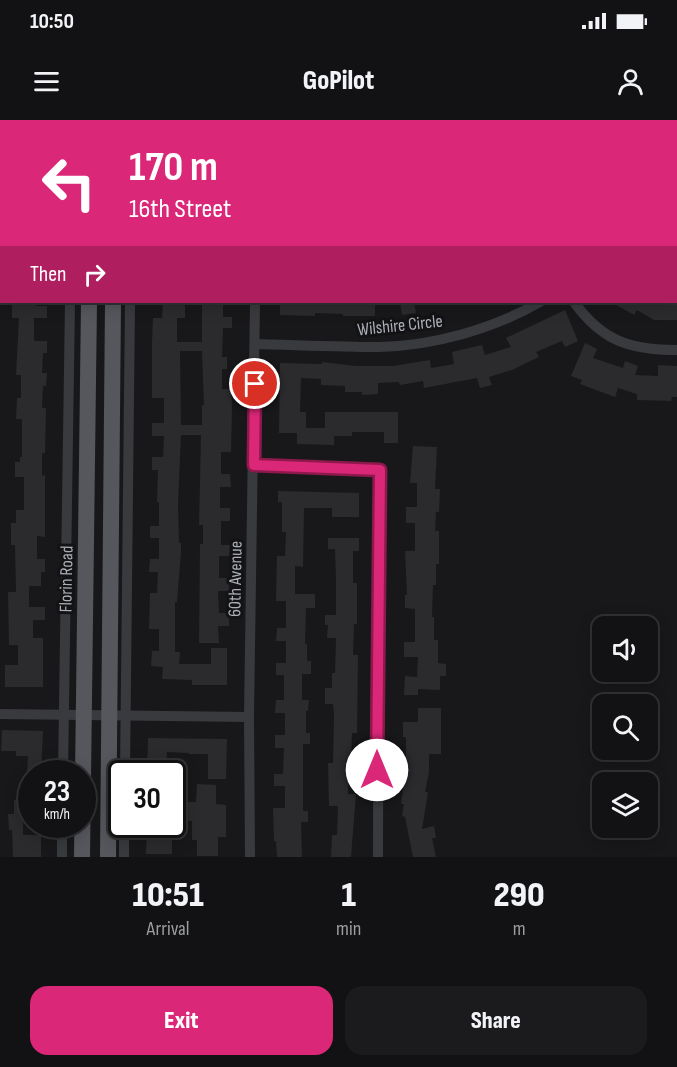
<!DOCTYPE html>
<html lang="en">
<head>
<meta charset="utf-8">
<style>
  body { margin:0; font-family:"Sofia Sans Condensed",sans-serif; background:#1b1b1d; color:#f1f3f6; height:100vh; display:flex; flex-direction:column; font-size:22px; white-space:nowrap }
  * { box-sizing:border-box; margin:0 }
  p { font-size:20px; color:#9c9ea0 }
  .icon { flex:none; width:33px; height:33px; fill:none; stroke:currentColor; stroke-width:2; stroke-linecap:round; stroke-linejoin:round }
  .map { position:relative; height:737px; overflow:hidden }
  .side { display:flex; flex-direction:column; background:#121214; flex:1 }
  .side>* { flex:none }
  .hud { position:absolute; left:0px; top:0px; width:678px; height:183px; box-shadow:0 3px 15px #0003,0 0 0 2px #313234; background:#db2777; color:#fff; overflow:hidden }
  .fabs { position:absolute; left:592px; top:496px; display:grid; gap:12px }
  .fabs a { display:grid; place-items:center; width:66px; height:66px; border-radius:12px; background:#121214; box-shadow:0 3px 15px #0003,0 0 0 2px #313234; font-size:30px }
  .speed { position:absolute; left:18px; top:640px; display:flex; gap:12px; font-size:30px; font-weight:700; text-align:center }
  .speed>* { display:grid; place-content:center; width:78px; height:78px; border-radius:50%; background:#121214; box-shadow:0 3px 15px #0003,0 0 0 2px #313234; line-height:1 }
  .speed small { font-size:15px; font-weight:400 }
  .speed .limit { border:3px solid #111; border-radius:9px; background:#fff; color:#111 }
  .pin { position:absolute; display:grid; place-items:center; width:51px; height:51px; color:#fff; margin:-26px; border:3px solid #fff; border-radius:50%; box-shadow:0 2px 6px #0007 }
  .me { position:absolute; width:66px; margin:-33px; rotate:0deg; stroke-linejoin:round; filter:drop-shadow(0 0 4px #0008) }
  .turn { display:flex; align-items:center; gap:21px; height:126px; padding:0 30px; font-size:27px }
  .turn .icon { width:78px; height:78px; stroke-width:2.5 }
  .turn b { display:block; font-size:42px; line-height:51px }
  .then { display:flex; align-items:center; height:57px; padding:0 30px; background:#0003; gap:12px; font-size:22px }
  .eta { display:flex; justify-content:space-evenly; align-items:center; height:102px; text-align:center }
  .eta b { font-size:36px; font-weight:800; line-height:42px }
  .primary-button { display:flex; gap:12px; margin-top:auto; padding:12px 30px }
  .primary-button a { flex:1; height:69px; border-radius:18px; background:#db2777; color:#fff; font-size:24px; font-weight:800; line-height:69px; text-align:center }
  .primary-button a+a { background:#1b1b1d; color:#f1f3f6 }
  .status { display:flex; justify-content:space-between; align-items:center; height:42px; padding:0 30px; background:#121214; direction:ltr }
  .status svg { height:16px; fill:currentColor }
  header { display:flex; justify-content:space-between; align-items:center; height:78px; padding:0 30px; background:#121214; font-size:27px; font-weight:800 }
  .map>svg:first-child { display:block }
</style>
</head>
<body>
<div class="status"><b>10:50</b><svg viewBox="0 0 49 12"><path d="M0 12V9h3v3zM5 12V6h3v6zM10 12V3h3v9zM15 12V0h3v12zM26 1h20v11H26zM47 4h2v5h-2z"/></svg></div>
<header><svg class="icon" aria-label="menu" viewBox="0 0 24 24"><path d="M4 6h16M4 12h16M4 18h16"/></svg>GoPilot<svg class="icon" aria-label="person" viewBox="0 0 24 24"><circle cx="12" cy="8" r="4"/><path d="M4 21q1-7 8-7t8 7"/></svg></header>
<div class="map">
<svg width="677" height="737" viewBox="0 0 677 737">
  <rect width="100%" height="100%" fill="#18181a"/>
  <g fill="#2b2b2e" fill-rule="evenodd">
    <polygon points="19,182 36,182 36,186 47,186 47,198 34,198 34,221 47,221 47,233 43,233 42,253 47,253 46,266 43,266 42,288 46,288 45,333 42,333 42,356 45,355 45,417 37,416 37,439 45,439 45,452 41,452 41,466 29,466 29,487 45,487 45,500 33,500 33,518 43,518 43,567 5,567 5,545 18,545 18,525 9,525 8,472 16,472 15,425 11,425 11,403 16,403 16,390 24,390 24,357 15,357 15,342 20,342 20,337 22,337 22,299 16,299 17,278 21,278 21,255 16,255 19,198 12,198 12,184 19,184"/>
    <path d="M163 182H185V198H177V222H202V182H223V197H232V208H223L222 237H227V249H222V269H231L232 286 231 332H221V354H230L231 367H220V388H230V401H221V425H230L229 436H219V458H229V471H218L219 493H229V506H218L219 523H199L200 424H203V405H199L201 315H181L178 383 179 423H181V433L177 482H175V532H180L179 544H211V528H227V565H192V560L162 559 163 547 151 546 152 531H159V509H149L150 473H157L158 452H149L150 439H159V418H150V406H159V382H157L158 350H152V337H163L164 316H152V303H164V278H152V221L153 198H162ZM180 231H202L204 285H202V305H181Z"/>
    <polygon points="280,182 375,182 375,196 343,196 343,194 315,193 315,196 280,195"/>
    <polygon points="400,182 414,182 416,193 402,195"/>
    <polygon points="611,182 677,182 677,200 654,200 637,190 634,195"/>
    <polygon points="565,190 578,221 565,227 562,221 536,232 539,237 512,250 489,257 492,265 480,268 477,258 424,268 423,261 400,265 399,262 378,263 378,274 362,275 362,272 345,272 345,266 321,265 321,259 301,258 300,292 306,292 306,308 325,308 325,292 398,292 398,323 384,323 384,312 352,312 352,316 334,316 334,325 297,324 297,313 279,313 280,243 322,244 322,242 356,246 393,246 430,240 431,248 454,244 452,232 482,225 485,235 511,227 506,218"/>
    <polygon points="585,223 597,229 593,238 623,248 625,241 638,246 635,255 658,256 658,245 677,246 677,277 672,277 671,281 637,280 637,274 618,268 615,277 580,264 582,260 571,256"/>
    <polygon points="413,326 437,327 435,369 440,369 439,392 436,392 435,411 439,411 439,444 436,444 436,465 433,465 432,497 434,497 434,520 438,520 438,543 446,544 446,556 440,556 440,570 418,569 418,575 404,575 405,556 417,557 418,537 404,537 404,522 415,522 415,489 405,488 405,475 407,475 405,431 415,431 415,403 406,403 406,387 417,387 417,363 410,363"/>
    <polygon points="278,371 359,373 359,397 332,397 332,388 304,388 303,447 295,446 295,474 315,474 315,488 306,488 305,524 307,524 307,541 311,541 311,554 302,554 302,580 309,580 308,591 306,591 306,613 310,613 310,624 303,624 303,691 308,691 308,702 301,702 302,737 277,737 276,721 274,721 273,688 285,688 285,666 274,666 274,654 283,654 284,628 275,628 275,615 285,615 285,593 275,593 276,580 284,580 284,555 276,555 276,543 286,543 286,521 276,521 277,508 286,508 286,481 276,481 277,436 285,436 286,412 282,412 282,382 278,382"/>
    <polygon points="328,418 359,418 359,431 353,431 353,463 357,463 357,504 354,504 353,535 358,535 357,613 352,613 351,640 349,640 348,674 356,674 351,737 331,737 332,715 337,715 338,686 329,686 328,643 333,643 334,595 333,584 325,584 325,568 332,568 332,553 335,553 336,518 327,518 328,505 325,505 325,495 336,495 336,457 335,429 328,429"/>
    <polygon points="418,588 441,588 441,634 429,634 429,652 425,672 428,672 422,709 434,706 436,718 432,718 436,737 413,737 405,697 402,696 404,684 401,684 406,651 406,617 403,617 403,602 418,602"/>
    <polygon points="2,610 43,611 41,654 27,654 28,636 16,636 16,631 1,631"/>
    <polygon points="148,618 227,619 226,659 208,659 208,634 189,634 189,633 167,632 166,654 147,654"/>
    <polygon points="197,664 216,665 216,684 226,685 226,717 218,717 218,736 197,736 197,720 192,720 192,701 172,700 172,682 196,682"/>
    <polygon points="14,680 32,680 32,697 23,697 23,715 41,715 41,737 13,737 12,710 9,710 8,694 14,694"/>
    <polygon points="147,705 172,705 172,734 146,734"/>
  </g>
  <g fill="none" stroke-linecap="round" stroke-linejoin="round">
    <g stroke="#393a3e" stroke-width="10">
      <polyline points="264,0 266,2"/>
      <polyline points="73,2 73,0"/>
      <polyline points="132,2 132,0"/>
      <polyline points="410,2 410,0"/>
      <polyline points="527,2 528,0"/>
      <polyline points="676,55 677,54"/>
      <path d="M574 182C602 221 630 230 677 230"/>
      <path d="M255 224C296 225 338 227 379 227 433 226 493 209 540 182"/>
      <polyline points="254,345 379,350 378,737"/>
      <polyline points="0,594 249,597"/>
      <polyline points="63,654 70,182"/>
      <polyline points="125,654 130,182"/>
      <polyline points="62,737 62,705"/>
      <polyline points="124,737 124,705"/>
      <polyline points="250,737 249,597 255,182"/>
    </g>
    <g stroke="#56575d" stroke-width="16">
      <polyline points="92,2 92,0"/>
      <polyline points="115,2 115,0"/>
      <polyline points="82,737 89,182"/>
      <polyline points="108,737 113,182"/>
    </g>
  </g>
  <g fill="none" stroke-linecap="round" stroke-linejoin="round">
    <g stroke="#8e194d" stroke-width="15">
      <polyline id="route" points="255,264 254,345 380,350 377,650"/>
    </g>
    <use href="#route" stroke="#db2777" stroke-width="10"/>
  </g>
  <g text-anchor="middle" stroke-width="6" stroke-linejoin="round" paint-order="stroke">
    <g font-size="18" fill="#acafb8" stroke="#131315">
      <text transform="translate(400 205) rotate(-6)" y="6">Wilshire Circle</text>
      <text transform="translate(66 459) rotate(-89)" y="6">Florin Road</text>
      <text transform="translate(235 459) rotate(-89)" y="6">60th Avenue</text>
    </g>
  </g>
</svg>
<div class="fabs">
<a><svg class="icon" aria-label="sound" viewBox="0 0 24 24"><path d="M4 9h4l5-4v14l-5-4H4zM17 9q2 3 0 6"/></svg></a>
<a><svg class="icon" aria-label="search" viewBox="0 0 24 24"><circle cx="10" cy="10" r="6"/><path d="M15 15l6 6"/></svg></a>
<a><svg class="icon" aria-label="layers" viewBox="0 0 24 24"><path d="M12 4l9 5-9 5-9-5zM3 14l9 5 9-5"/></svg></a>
</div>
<div class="speed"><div>23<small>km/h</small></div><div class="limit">30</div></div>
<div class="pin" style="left:255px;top:264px;background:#d93025"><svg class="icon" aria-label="arrive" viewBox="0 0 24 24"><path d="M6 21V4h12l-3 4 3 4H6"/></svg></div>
<svg class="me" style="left:377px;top:650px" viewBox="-20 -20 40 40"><circle r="19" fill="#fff"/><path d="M0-13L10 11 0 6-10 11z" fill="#db2777"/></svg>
<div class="hud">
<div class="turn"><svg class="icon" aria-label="left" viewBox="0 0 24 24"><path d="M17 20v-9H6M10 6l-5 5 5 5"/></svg><div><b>170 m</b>16th Street</div></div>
<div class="then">Then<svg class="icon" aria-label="right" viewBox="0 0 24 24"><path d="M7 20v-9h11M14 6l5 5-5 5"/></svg></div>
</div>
</div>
<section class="side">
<div class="eta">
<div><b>10:51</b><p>Arrival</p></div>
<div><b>1</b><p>min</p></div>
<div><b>290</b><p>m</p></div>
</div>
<div class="primary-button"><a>Exit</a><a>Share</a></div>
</section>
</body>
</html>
